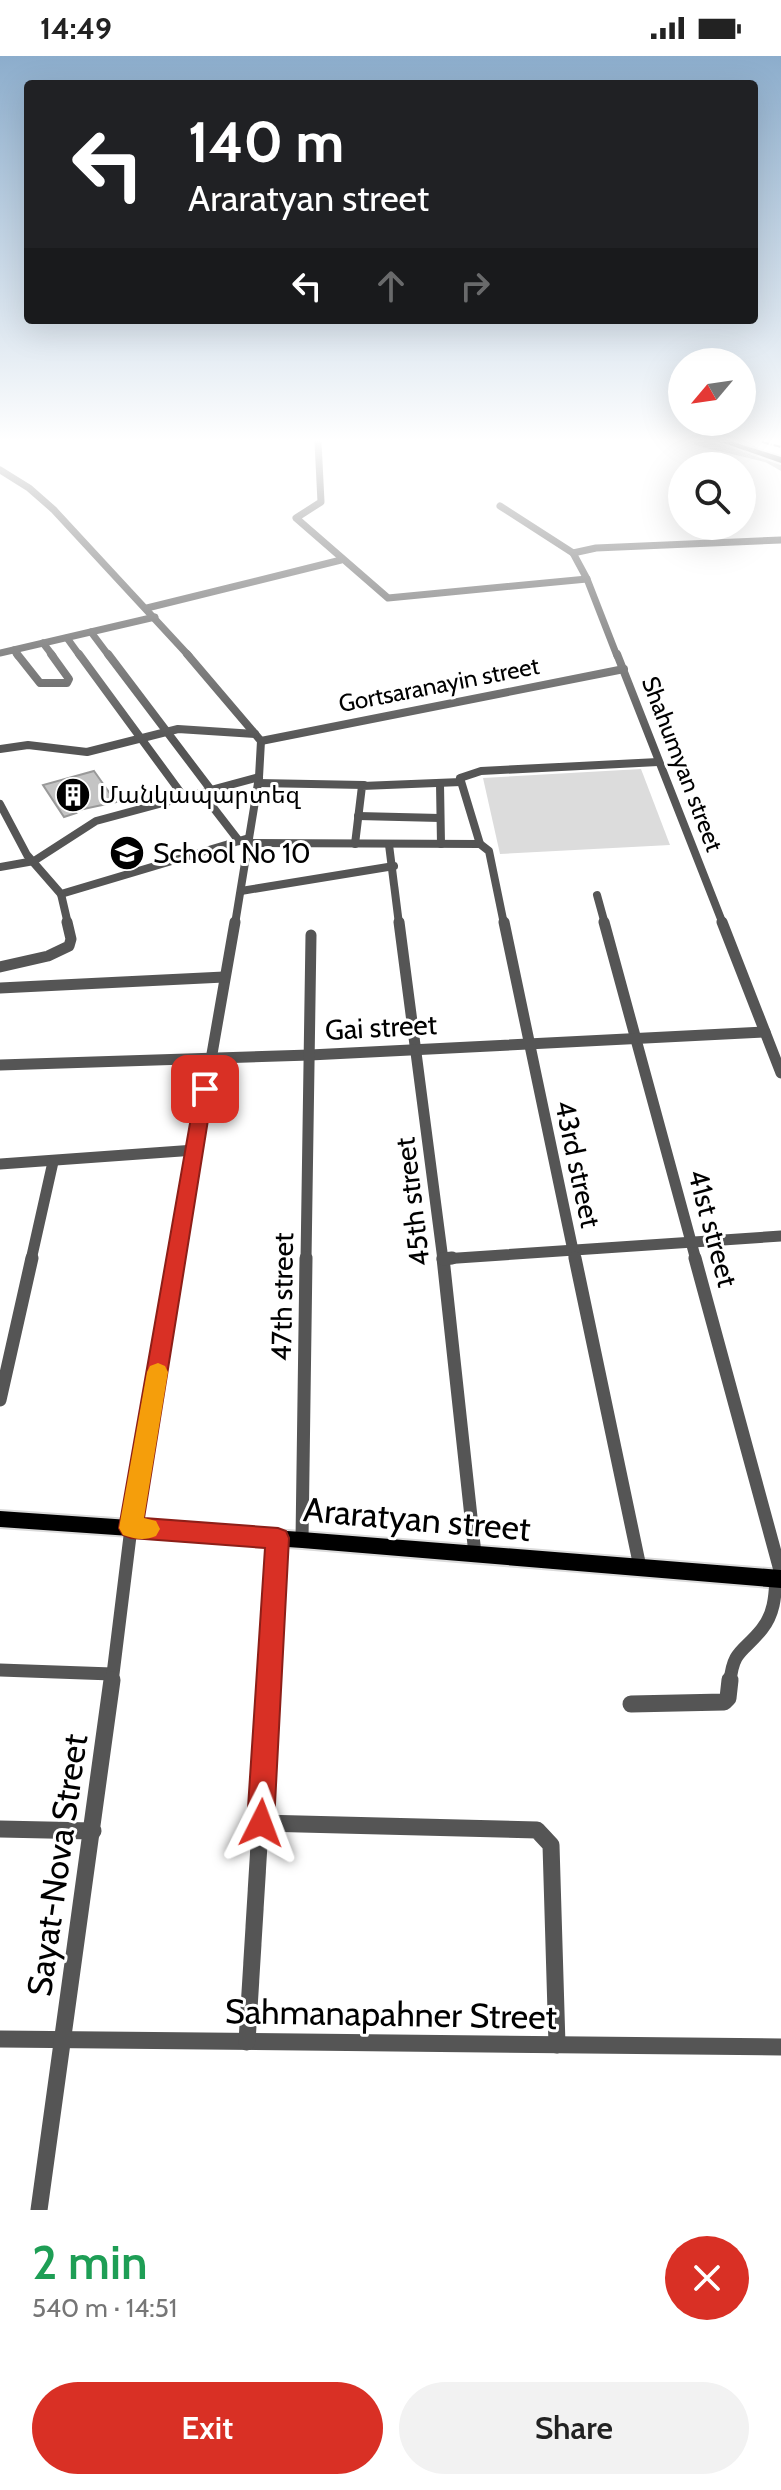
<!DOCTYPE html>
<html lang="en">
<head>
<meta charset="utf-8">
<style>
  body { margin:0; font-family:Cabin,"Noto Sans Armenian",sans-serif; background:#f2f2f2; color:#222; height:100vh; display:flex; flex-direction:column; font-size:30px; white-space:nowrap }
  * { box-sizing:border-box; margin:0 }
  p { font-size:26px; color:#767676 }
  .icon { flex:none; width:44px; height:44px; fill:none; stroke:currentColor; stroke-width:2; stroke-linecap:round; stroke-linejoin:round }
  .map { position:relative; height:2154px; overflow:hidden }
  .drawer { display:flex; flex-direction:column; background:#fff; flex:1 }
  .drawer>* { flex:none }
  .hud { position:absolute; left:24px; top:24px; width:734px; height:244px; border-radius:8px; box-shadow:0 8px 32px #0002; background:#202124; color:#fff; overflow:hidden }
  .needle { width:52px; rotate:241deg }
  .buttons { position:absolute; left:668px; top:292px; display:grid; gap:16px }
  .buttons a { display:grid; place-items:center; width:88px; height:88px; border-radius:50%; background:#fff; box-shadow:0 8px 32px #0002; font-size:40px }
  .pin { position:absolute; display:grid; place-items:center; width:68px; height:68px; color:#fff; margin:-34px; border-radius:16px; box-shadow:0 4px 12px #0006 }
  .me { position:absolute; width:88px; margin:-44px; rotate:3deg; stroke-linejoin:round; filter:drop-shadow(0 0 6px #0008) }
  .turn { display:flex; align-items:center; gap:28px; height:168px; padding:0 32px; font-size:36px }
  .turn .icon { width:104px; height:104px; stroke-width:2.5 }
  .turn b { display:block; font-size:56px; line-height:68px }
  .lanes { display:flex; align-items:center; height:76px; padding:0 32px; background:#0003; justify-content:center; gap:40px; direction:ltr }
  .lanes .off { opacity:.35 }
  .round { display:grid; place-items:center; flex:none; width:84px; height:84px; border-radius:42px; background:#f2f2f2 }
  .overview { display:flex; align-items:center; justify-content:space-between; height:136px; padding:0 32px }
  h1 { font-size:48px; font-weight:600; line-height:60px; color:#1e9e55 }
  .cta { display:flex; gap:16px; margin-top:auto; padding:16px 32px }
  .cta a { flex:1; height:92px; border-radius:48px; background:#d93025; color:#fff; font-size:32px; font-weight:600; line-height:92px; text-align:center }
  .cta a+a { background:#f2f2f2; color:#222 }
  .status { display:flex; justify-content:space-between; align-items:center; height:56px; padding:0 40px; background:#fff; direction:ltr }
  .status svg { height:22px; fill:currentColor }
  .map>svg:first-child { display:block }
</style>
</head>
<body>
<div class="status"><b>14:49</b><svg viewBox="0 0 49 12"><path d="M0 12V9h3v3zM5 12V6h3v6zM10 12V3h3v9zM15 12V0h3v12zM26 1h20v11H26zM47 4h2v5h-2z"/></svg></div>
<div class="map">
<svg width="781" height="2154" viewBox="0 0 781 2154">
  <rect width="100%" height="100%" fill="#fff"/>
  <polygon fill="#dcdcdc" points="641,713 670,789 500,798 483,722"/>
  <g fill="none" stroke-linecap="round" stroke-linejoin="round">
    <polyline stroke="#a3a3a3" stroke-width="7" points="697,386 767,403 781,411"/>
  </g>
  <polygon fill="#c4c4c4" stroke="#999" stroke-width="2" points="94,715 116,746 74,755 76,757 64,761 43,729"/>
  <g fill="none" stroke-linecap="round" stroke-linejoin="round">
    <g stroke="#dbdbdb" stroke-width="4">
      <polygon id="major" points="0,1455 302,1476 781,1514 781,1532 302,1492 0,1471"/>
    </g>
    <g stroke="#dbdbdb" stroke-width="4">
      <polygon id="highway" points="721,386 733,386 781,401 781,407"/>
    </g>
    <g stroke="#555" stroke-width="7">
      <polyline points="318,386 321,446 296,462 388,542 587,523"/>
      <polyline points="0,414 29,432 54,454 189,600"/>
      <polyline points="500,450 573,497 587,523 617,600"/>
      <polyline points="573,497 596,492 781,484"/>
      <polyline points="147,552 341,504"/>
      <polyline points="91,576 109,600"/>
      <polyline points="67,582 80,600"/>
      <polyline points="43,587 53,600"/>
      <polyline points="14,594 18,600"/>
      <polyline points="0,597 155,561"/>
    </g>
    <g stroke="#555" stroke-width="8">
      <polyline points="17,598 40,627 67,627 69,623 51,598"/>
      <polyline points="79,598 184,741"/>
      <polyline points="108,598 211,734"/>
      <polyline points="187,598 261,685 259,721 235,868"/>
      <polyline points="617,598 723,868"/>
      <polyline points="261,685 624,613"/>
      <polyline points="0,693 28,689 87,696 178,673 255,678"/>
      <polyline points="258,727 364,729"/>
      <polyline points="440,728 441,788"/>
      <polyline points="202,737 239,785"/>
      <polyline points="0,748 27,799 61,838 249,782"/>
      <polyline points="358,760 440,762"/>
      <polyline points="248,787 480,788"/>
      <polyline points="355,788 362,730 461,726"/>
      <polyline points="389,789 399,868"/>
      <polyline points="0,811 34,805 96,765 259,721"/>
      <polyline points="241,835 394,810"/>
      <polyline points="61,838 68,868"/>
      <polyline points="597,839 605,868"/>
      <polyline points="504,868 489,795 480,788 460,722 481,715 658,706"/>
    </g>
    <g stroke="#555" stroke-width="11">
      <polyline points="399,866 443,1204"/>
      <polyline points="504,866 575,1204"/>
      <polyline points="604,866 696,1204"/>
      <polyline points="722,866 781,1017"/>
      <polyline points="0,911 48,900 69,890 71,883 67,866"/>
      <polyline points="0,932 224,921"/>
      <polyline points="0,1009 310,999 765,976"/>
      <polyline points="0,1108 195,1094"/>
      <polyline points="443,1203 781,1180"/>
      <polyline points="31,1204 53,1106"/>
      <polyline points="176,1204 235,866"/>
      <polyline points="306,1204 311,879"/>
    </g>
    <g stroke="#555" stroke-width="13">
      <polyline points="443,1202 475,1498"/>
      <polyline points="575,1202 640,1511"/>
      <polyline points="695,1202 781,1518"/>
      <polyline points="443,1203 452,1202"/>
      <polyline points="0,1344 32,1202"/>
      <polyline points="302,1484 306,1202"/>
      <polyline points="0,1614 112,1618"/>
      <polyline points="112,1626 131,1472 176,1202"/>
      <polyline points="269,1626 278,1482"/>
      <path d="M730 1626C733 1593 744 1596 762 1573 774 1558 775 1541 776 1523"/>
    </g>
    <g stroke="#555" stroke-width="17">
      <polyline points="631,1648 724,1646 728,1642 730,1624"/>
      <polyline points="261,1767 537,1774 551,1789 557,1989"/>
      <polyline points="0,1773 93,1775"/>
      <polyline points="0,1983 781,1991"/>
      <polyline points="247,1986 269,1624"/>
      <polyline points="39,2154 112,1624"/>
    </g>
    <use href="#major" fill="#000" fill-rule="evenodd"/>
    <use href="#highway" fill="#000" fill-rule="evenodd"/>
    <polyline stroke="#000" stroke-width="2" stroke-dasharray="7 2 1 2" stroke-linecap="butt" points="762,386 781,391"/>
  </g>
  <linearGradient id="sky" x2="0" y2="1"><stop stop-color="#8cadcc"/><stop offset="0.56" stop-color="#fff"/><stop offset="1" stop-color="#fff" stop-opacity="0"/></linearGradient>
  <rect width="781" height="687" fill="url(#sky)"/>
  <polygon fill="#d93025" stroke="#8d1f18" stroke-width="2" points="205,1027 213,1033 144,1462 278,1472 286,1475 289,1482 274,1767 270,1776 261,1780 251,1776 247,1767 265,1492 131,1482 123,1479 119,1472 196,1033"/>
  <path fill="#f59e0b" d="M158 1307 165 1310 168 1316 144 1462 156 1465 160 1473 156 1480C145 1485 134 1483 123 1479L119 1472 147 1316 150 1310Z"/>
  <defs>
    <g id="building-disc" transform="scale(1.8)"><circle r="9.5" fill="#000" stroke="#fff"/><path d="M-4-6H4V6H1V3H-1V6H-4ZM-2.5-4.3h1.7v1.8h-1.7ZM.8-4.3h1.7v1.8H.8ZM-2.5-1h1.7V.8h-1.7ZM.8-1h1.7V.8H.8Z" fill="#fff"/></g>
    <g id="school-disc" transform="scale(1.8)"><circle r="9.5" fill="#000" stroke="#fff"/><path d="M0-5L7-2L0 1L-7-2ZM-4 1L0 2.5L4 1V4Q0 6-4 4Z" fill="#fff"/></g>
  </defs>
  <g fill-rule="evenodd">
    <use href="#building-disc" x="73" y="739"/>
    <use href="#school-disc" x="127" y="797"/>
  </g>
  <g text-anchor="middle" stroke-width="6" stroke-linejoin="round" paint-order="stroke">
    <g font-size="24" fill="#000" stroke="#fff">
      <text transform="translate(439 629) rotate(-11)" y="8">Gortsaranayin street</text>
      <text transform="translate(682 708) rotate(69)" y="8">Shahumyan street</text>
    </g>
    <g font-size="24" fill="#000" stroke="#fff" text-anchor="start">
      <text x="99" y="747">Մանկապարտեզ</text>
    </g>
    <g font-size="28" fill="#000" stroke="#fff" text-anchor="start">
      <text x="153" y="807">School No 10</text>
    </g>
    <g font-size="28" fill="#000" stroke="#fff">
      <text transform="translate(381 971) rotate(-3)" y="10">Gai street</text>
      <text transform="translate(578 1108) rotate(78)" y="10">43rd street</text>
      <text transform="translate(412 1146) rotate(-97)" y="10">45th street</text>
      <text transform="translate(713 1172) rotate(75)" y="10">41st street</text>
      <text transform="translate(282 1241) rotate(-89)" y="10">47th street</text>
    </g>
    <g font-size="34" fill="#000" stroke="#fff">
      <text transform="translate(417 1463) rotate(5)" y="12">Araratyan street</text>
      <text transform="translate(57 1809) rotate(-82)" y="12">Sayat-Nova Street</text>
      <text transform="translate(391 1958) rotate(1)" y="12">Sahmanapahner Street</text>
    </g>
  </g>
</svg>
<div class="buttons">
<a><svg class="needle" viewBox="-14 -14 28 28"><path d="M0-13l5 13h-10z" fill="#e53935"/><path d="M0 13l5-13h-10z" fill="#767676"/></svg></a>
<a><svg class="icon" aria-label="search" viewBox="0 0 24 24"><circle cx="10" cy="10" r="6"/><path d="M15 15l6 6"/></svg></a>
</div>
<div class="pin" style="left:205px;top:1033px;background:#d93025"><svg class="icon" aria-label="arrive" viewBox="0 0 24 24"><path d="M6 21V4h12l-3 4 3 4H6"/></svg></div>
<svg class="me" style="left:261px;top:1767px" viewBox="-20 -20 40 40"><path d="M0-17L14 15 0 8-14 15z" fill="#d93025" stroke="#fff" stroke-width="4"/></svg>
<div class="hud">
<div class="turn"><svg class="icon" aria-label="left" viewBox="0 0 24 24"><path d="M17 20v-9H6M10 6l-5 5 5 5"/></svg><div><b>140 m</b>Araratyan street</div></div>
<div class="lanes"><svg class="icon" aria-label="left" viewBox="0 0 24 24"><path d="M17 20v-9H6M10 6l-5 5 5 5"/></svg><svg class="icon off" aria-label="ahead" viewBox="0 0 24 24"><path d="M12 20V5M6 11l6-6 6 6"/></svg><svg class="icon off" aria-label="right" viewBox="0 0 24 24"><path d="M7 20v-9h11M14 6l5 5-5 5"/></svg></div>
</div>
</div>
<section class="drawer">
<div class="overview"><div><h1>2 min</h1><p>540 m · 14:51</p></div><a class="round" style="background:#d93025;color:#fff"><svg class="icon" aria-label="close" viewBox="0 0 24 24"><path d="M6 6l12 12M18 6L6 18"/></svg></a></div>
<div class="cta"><a>Exit</a><a>Share</a></div>
</section>
</body>
</html>
